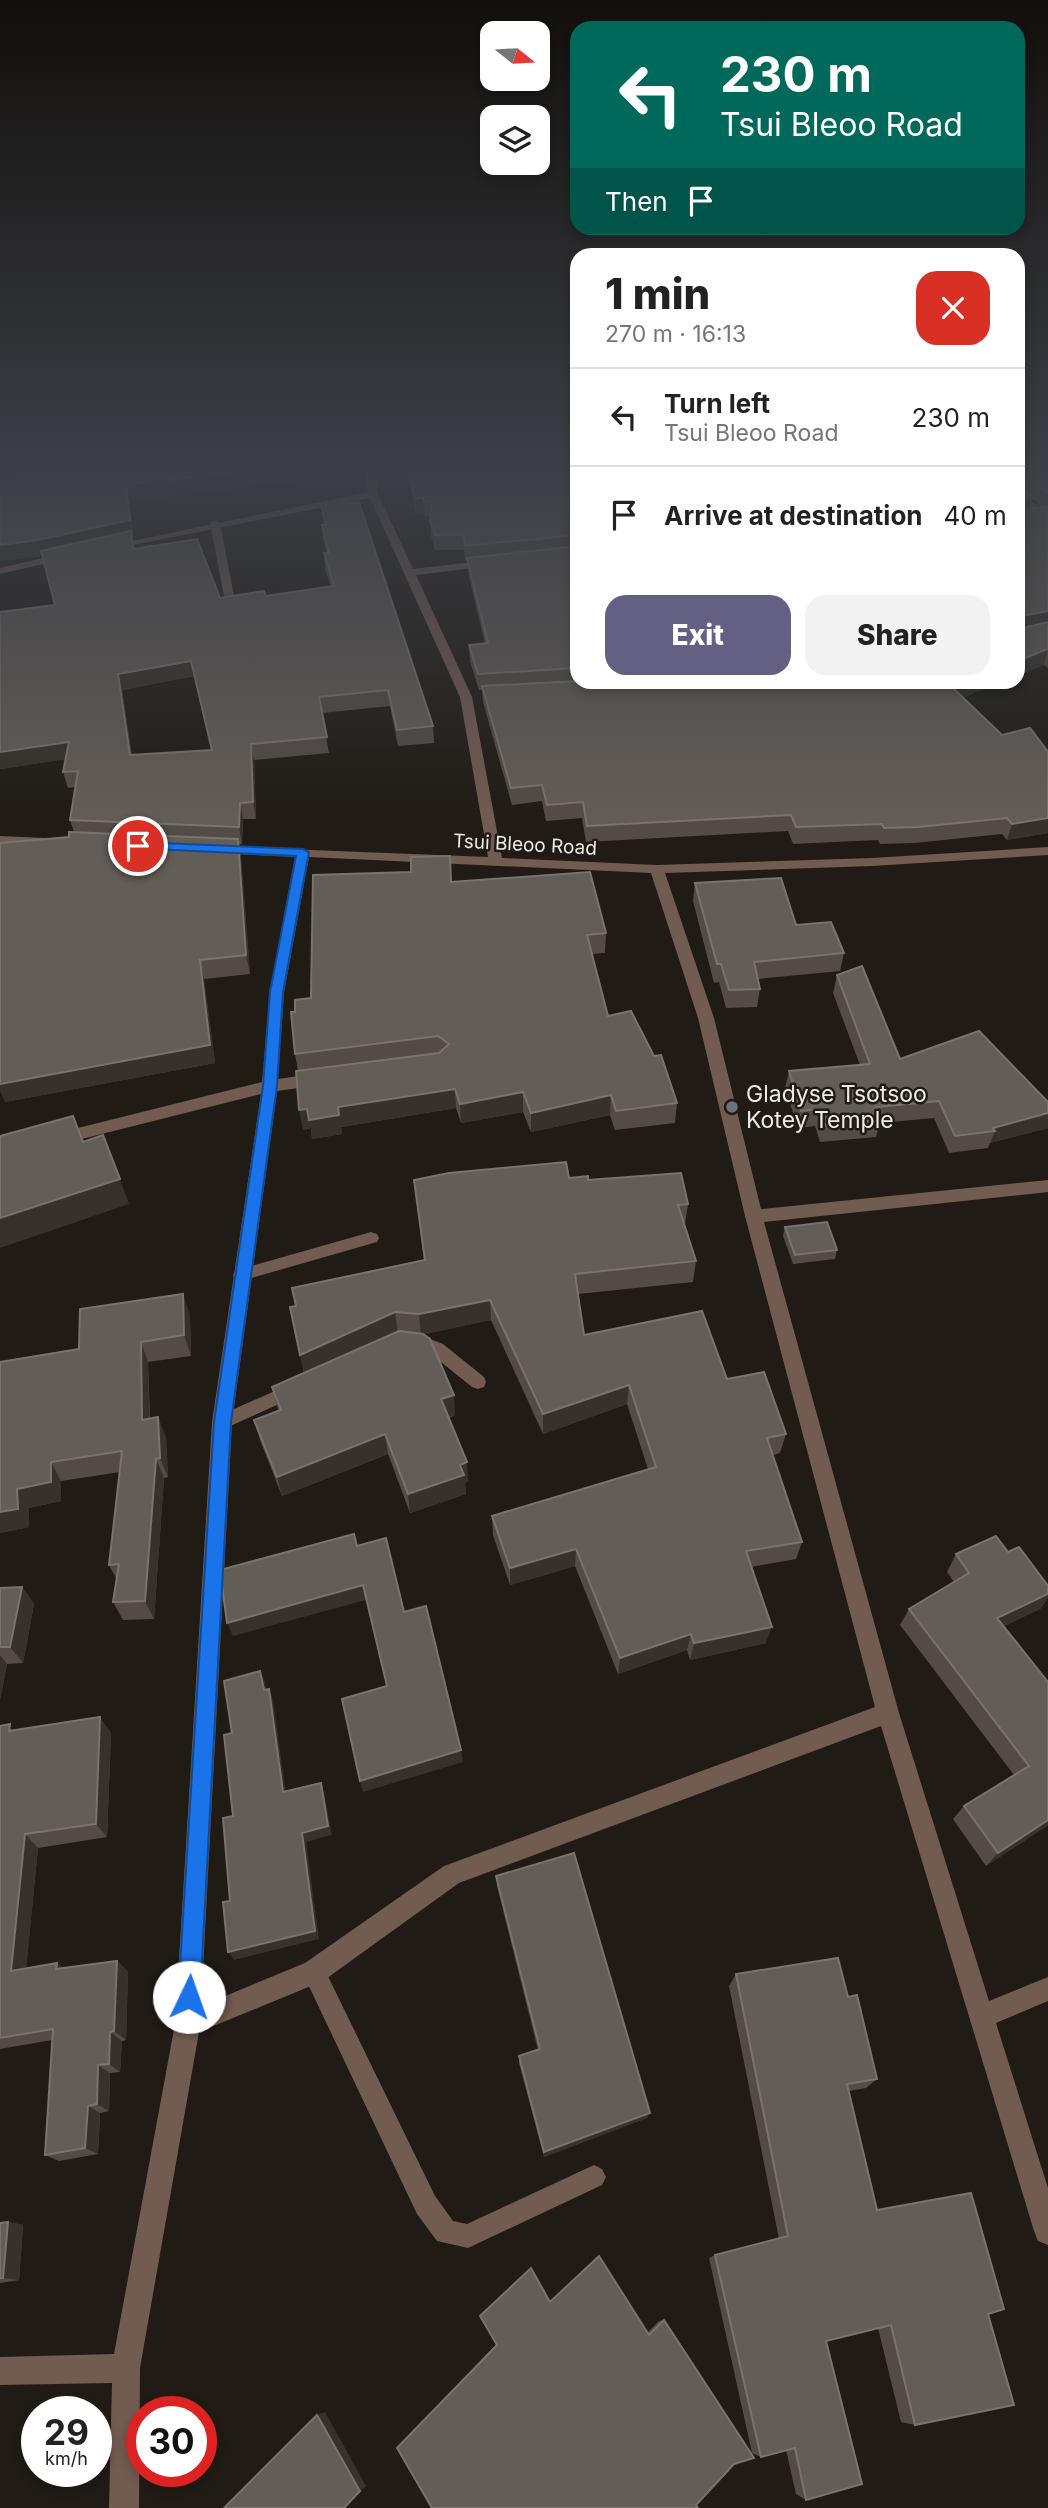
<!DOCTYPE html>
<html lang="en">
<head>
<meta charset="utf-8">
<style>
  body { margin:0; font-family:Inter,sans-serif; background:#f2f2f2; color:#222; height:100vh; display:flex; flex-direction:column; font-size:26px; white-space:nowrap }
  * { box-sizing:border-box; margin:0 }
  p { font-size:23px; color:#767676 }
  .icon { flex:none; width:38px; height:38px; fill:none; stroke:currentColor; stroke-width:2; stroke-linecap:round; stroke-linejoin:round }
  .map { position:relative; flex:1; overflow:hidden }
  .sheet { position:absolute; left:570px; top:248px; width:455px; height:441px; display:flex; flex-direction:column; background:#fff; border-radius:21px; box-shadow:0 4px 10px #0003 }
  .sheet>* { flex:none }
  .guide { position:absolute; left:570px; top:21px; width:455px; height:214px; border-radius:21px; box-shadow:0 4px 10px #0003; background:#00695c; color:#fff; overflow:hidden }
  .needle { width:46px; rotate:108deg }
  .fabs { position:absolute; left:480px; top:21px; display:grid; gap:14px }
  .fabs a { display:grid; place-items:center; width:70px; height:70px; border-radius:14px; background:#fff; box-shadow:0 4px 10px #0003; font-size:35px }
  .speed { position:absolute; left:21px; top:2396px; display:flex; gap:14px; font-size:35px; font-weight:700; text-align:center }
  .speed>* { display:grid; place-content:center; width:91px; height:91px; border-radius:50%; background:#fff; box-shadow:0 4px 10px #0003; line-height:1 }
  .speed small { font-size:18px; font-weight:400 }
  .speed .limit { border:10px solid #d22; background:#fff; color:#111 }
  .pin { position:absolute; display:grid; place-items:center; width:60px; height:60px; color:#fff; margin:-30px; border:4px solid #fff; border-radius:50%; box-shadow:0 2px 7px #0007 }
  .me { position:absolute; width:77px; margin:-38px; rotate:3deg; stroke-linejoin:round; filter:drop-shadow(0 0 5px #0008) }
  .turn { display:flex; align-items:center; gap:24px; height:147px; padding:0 35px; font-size:32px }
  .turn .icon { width:91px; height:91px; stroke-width:2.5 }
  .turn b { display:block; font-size:49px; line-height:60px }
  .then { display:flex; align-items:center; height:66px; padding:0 35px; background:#0003; gap:14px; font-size:26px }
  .round { display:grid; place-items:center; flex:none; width:74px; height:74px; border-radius:21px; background:#f2f2f2 }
  .head { display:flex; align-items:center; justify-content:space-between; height:119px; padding:0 35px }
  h1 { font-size:42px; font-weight:800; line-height:52px }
  .cta { display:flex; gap:14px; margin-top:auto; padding:14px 35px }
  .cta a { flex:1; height:80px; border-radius:21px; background:#646083; color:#fff; font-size:28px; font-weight:800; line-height:80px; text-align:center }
  .cta a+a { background:#f2f2f2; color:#222 }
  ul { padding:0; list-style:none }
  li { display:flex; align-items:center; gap:21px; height:98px; padding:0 35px; border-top:2px solid #e0e0e0 }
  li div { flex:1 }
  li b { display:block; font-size:26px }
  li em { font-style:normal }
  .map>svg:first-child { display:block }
</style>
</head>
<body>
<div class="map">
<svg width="1048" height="2508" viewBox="0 0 1048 2508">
  <rect width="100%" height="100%" fill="#201b15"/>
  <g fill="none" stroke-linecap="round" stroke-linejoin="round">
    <g fill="#725b50" fill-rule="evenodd">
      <polygon points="215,520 220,523 234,596 229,599 224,596 210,523"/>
      <polygon points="371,1232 377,1234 379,1238 377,1242 241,1281 235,1279 233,1275 235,1271 241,1269"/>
      <polygon points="414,1333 443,1344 484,1377 486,1382 484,1387 478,1389 472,1387 431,1354 408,1345 406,1340 408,1335"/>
      <polygon points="293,1383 299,1385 301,1390 299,1395 228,1427 222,1429 216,1427 213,1422 216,1417"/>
      <polygon points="314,1961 322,1964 435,2196 453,2221 467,2224 594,2165 602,2169 606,2177 602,2185 468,2248 437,2241 417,2214 306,1980 303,1972 306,1964"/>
    </g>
    <g fill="#725b50" fill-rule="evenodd">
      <path d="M364 466H374L378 494 413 569 490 560 495 563 490 566 416 575 472 697 502 858 657 865 872 858 1048 847V855L872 866 665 873 714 1018 761 1209 1048 1180V1192L764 1222 899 1713 989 2001 1048 1977V2001L996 2023 1048 2188V2245L1038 2241 1034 2231 881 1726 459 1883 323 1981 199 2032 140 2368 139 2508H109L112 2383 0 2385V2357L114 2354 175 2024 212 1422 261 1094 58 1145 50 1139 58 1133 262 1082 270 992 295 857 217 853 210 849 212 846 488 857 460 697 370 498 113 549 108 546 368 492ZM309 857 651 873 698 1018 745 1216 875 1707 444 1866 305 1963 201 2006 232 1422 277 1091 320 1085 328 1079 320 1073 278 1079 284 992Z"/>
      <polygon points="1018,489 1048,515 1048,524 1018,498"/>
      <polygon points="65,553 69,554 69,558 0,574 0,568"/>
      <polygon points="0,836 45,838 52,842 45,846 0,844"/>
    </g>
  </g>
  <g fill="#534c46" fill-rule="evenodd">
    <path d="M0 466H302L303 480 130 500 133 536H132L135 549 220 598 266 596 331 587 325 569 324 553H327L323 540 322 525H324L321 506 433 726 434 743 398 746 390 706 322 713 329 753 254 760 256 819H243L242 844H239L241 857 250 974 204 979 215 1063 5 1102 69 837 74 832 70 820 75 787 68 788 63 772 66 759 0 769 55 605 42 556 0 561ZM194 676 211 750 132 755 122 690Z"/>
    <polygon points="406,466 578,466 578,682 964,698 1002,735 1048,752 1048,833 1007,840 1002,834 914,843 880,844 878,840 793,844 788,831 586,842 582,818 546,821 542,801 512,805 483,702 482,690 479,690 470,661 469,645 485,644 468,573 468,561 465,561 464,550 435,550 431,536 431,516 425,516 424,513 416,515"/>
    <path d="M1018 466H1048V668L1044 665 1018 675ZM1033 499 1042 508 1030 509Z"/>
    <polygon points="451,882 606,933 605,953 592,954 608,1016 677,1103 675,1123 615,1130 610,1115 531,1132 523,1112 461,1123 456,1108 341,1127 342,1134 312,1139 311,1128 303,1130 298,1071 295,1054 295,1012"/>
    <polygon points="695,883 796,925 844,953 840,971 758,979 760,989 757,1007 726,1008 719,982 714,983 693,901"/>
    <polygon points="837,975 900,1059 1048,1102 1048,1128 990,1143 988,1148 949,1153 934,1118 880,1123 876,1137 820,1142 815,1126 798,1128 785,1088 789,1071 860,1065 833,993"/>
    <polygon points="569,1178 588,1180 688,1204 685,1225 696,1261 693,1282 578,1294 584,1335 727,1379 786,1434 780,1453 773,1455 802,1542 796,1559 751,1567 766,1643 690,1660 687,1650 618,1674 575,1566 510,1585 493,1535 492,1516 648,1469 627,1404 543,1434 491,1320 424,1334 455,1415 449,1418 468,1481 465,1483 466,1494 410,1513 388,1454 282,1496 260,1440 254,1420 278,1410 272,1387 304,1373 296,1306 424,1260 414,1180"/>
    <polygon points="785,1227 837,1250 835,1259 793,1264 783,1236"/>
    <polygon points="190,1315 191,1356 148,1362 150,1419 166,1437 168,1477 164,1478 154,1619 123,1620 113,1602 117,1580 109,1565 120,1472 61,1481 61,1501 29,1508 29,1527 0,1533 79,1349"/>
    <polygon points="1008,1552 1048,1586 1048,1598 1040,1609 1004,1626 1048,1682 1048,1825 986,1866 953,1819 964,1806 1014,1775 900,1625 909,1609 954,1582 947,1572 956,1554"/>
    <polygon points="22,1587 34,1604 23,1663 7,1664 0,1700 0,1588"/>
    <polygon points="0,1726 14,1730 111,1733 107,1837 38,1848 26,1968 57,1963 63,1968 117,1961 128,1972 126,2040 122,2041 120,2072 110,2073 109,2111 100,2113 98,2154 59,2161 45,2155 52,2040 0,2049 0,2054"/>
    <polygon points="496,1876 650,2113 647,2118 544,2157 519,2063 519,2056 538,2050 497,1886"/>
    <polygon points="736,1974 848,1997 877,2079 866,2088 849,2091 877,2210 988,2314 915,2425 901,2422 878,2328 826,2341 806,2500 796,2494 786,2450 761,2457 752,2453 709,2258 715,2255 779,2239 729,1986"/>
    <polygon points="8,2222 23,2225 19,2280 0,2283 0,2223"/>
    <polygon points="550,2302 647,2333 659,2321 664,2320 754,2458"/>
  </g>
  <g fill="#37312b">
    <polygon points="291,466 302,466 303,480 130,500 133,536 132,536 136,565 43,556 0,561 0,545 126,485"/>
    <polygon points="423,497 424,513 416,515 415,499"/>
    <polygon points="1033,498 1029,513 1018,514 1020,499"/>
    <polygon points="1048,611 1048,624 1018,631 1022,616"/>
    <polygon points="1048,649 1044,665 1018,675 1018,661"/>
    <polygon points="191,661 194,676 122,690 134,771 130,755 118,674"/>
    <polygon points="967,682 1001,682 949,704 953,688"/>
    <polygon points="69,742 73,758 0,769 0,752"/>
    <polygon points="251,744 254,760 256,819 253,802"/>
    <polygon points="240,803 243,819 242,844 239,827"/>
    <polygon points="1048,818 1048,833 1007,840 1012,824"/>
    <polygon points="238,839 241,857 250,974 246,955"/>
    <polygon points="200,960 204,979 215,1063 5,1102 0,1091 0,1084"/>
    <polygon points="455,1089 456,1108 341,1127 342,1134 312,1139 311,1128 303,1130 299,1110 338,1107"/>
    <polygon points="523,1092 523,1112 461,1123 460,1104"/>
    <polygon points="611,1095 610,1115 531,1132 531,1113"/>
    <polygon points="1048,1113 1048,1128 990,1143 995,1131 993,1128"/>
    <polygon points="120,1179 129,1204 0,1248 0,1218"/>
    <polygon points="183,1294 190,1315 191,1356 184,1335"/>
    <polygon points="490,1300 491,1320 421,1335 419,1314"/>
    <polygon points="395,1312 398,1333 304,1375 300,1355"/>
    <polygon points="141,1342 148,1362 150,1440 142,1420"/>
    <polygon points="629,1385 627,1404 543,1434 543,1414"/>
    <polygon points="454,1395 455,1415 443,1419 441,1399"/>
    <polygon points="158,1417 166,1437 168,1477 160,1458"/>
    <polygon points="385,1434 388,1454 282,1496 277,1477"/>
    <polygon points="156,1459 164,1478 154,1619 145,1601"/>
    <polygon points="51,1462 61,1481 61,1501 29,1508 29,1527 0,1533 0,1512 17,1489"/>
    <polygon points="467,1462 468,1481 465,1483 466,1494 410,1513 408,1494 460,1465"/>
    <polygon points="576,1549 575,1566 510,1585 510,1568"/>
    <polygon points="363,1585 366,1600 233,1636 227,1623"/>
    <polygon points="22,1587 34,1604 23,1663 10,1647"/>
    <polygon points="1048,1594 1048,1598 1040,1609 987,1634 997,1618"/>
    <polygon points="772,1627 766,1643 690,1660 694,1643"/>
    <polygon points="691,1634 687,1650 618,1674 620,1658"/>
    <polygon points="0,1655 7,1664 0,1700"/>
    <polygon points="260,1671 265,1682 268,1701 264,1690"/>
    <polygon points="269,1689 273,1700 287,1802 283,1792"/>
    <polygon points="100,1717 111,1733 107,1837 96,1824"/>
    <polygon points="461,1750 463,1762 363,1792 360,1781"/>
    <polygon points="321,1783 324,1793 332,1835 306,1842 319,1939 234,1960 228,1952 302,1833"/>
    <polygon points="1048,1820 1048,1825 986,1866 998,1853"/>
    <polygon points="25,1834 38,1848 25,1981 11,1971"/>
    <polygon points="117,1961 128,1972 126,2040 114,2031"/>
    <polygon points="57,1963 70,1973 56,1969"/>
    <polygon points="110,2032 122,2041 120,2072 109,2064"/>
    <polygon points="98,2065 110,2073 109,2111 97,2104"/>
    <polygon points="88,2106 100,2113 98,2154 85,2148"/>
    <polygon points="650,2113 647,2118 544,2157 544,2152"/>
    <polygon points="8,2222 23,2225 19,2280 3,2278"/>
    <polygon points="325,2412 366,2486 345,2508 317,2415"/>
  </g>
  <g fill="#635d57" stroke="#79736d" stroke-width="2" fill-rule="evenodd">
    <polygon points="0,466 291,466 126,485 130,520 38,540 0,545 0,481 12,482 19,477 17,473 0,471"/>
    <polygon points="408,466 578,466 578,535 465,546 463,535 435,535 430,521 432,501 424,501 423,497 415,499"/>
    <polygon points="1018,466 1022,468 1048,466 1048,494 1022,471 1020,485 1033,498 1020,499 1022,509 1045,507 1048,509 1048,611 1022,616 1020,625 1023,628 1048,622 1048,649 1018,661"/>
    <path d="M359 502 433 726 397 730 388 690 319 697 327 737 251 744 253 802 240 803 239 827 70 820 78 771 63 772 69 742 0 752V612L55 605 41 551 131 531 133 549 197 539 220 598 264 591 266 596 334 586 324 553H329L322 525H326L321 506ZM191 661 212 750 130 755 118 674Z"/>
    <polygon points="578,546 578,668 478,674 469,645 488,643 467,558"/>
    <polygon points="578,681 578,682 967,682 953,688 1002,735 1030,728 1048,752 1048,818 1012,824 1007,818 918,827 884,828 882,824 796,827 791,815 587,826 583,802 547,805 542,785 511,788 482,686"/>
    <polygon points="69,832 238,839 246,955 200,960 210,1045 0,1084 0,843 69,837"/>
    <polygon points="450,856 451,882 590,872 606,933 587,935 608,1016 631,1011 654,1056 661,1055 677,1103 616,1111 611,1095 531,1113 523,1092 460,1104 455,1089 338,1107 339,1115 309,1120 307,1109 299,1110 296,1071 439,1053 449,1044 438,1036 295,1054 291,1012 295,1012 295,1000 311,998 313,875 411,872 411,857"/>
    <polygon points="781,878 796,925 831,922 844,953 754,962 760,989 729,990 721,964 717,964 695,883"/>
    <polygon points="862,966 900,1059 979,1031 1048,1102 1048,1113 993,1128 995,1131 955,1136 939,1101 876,1107 881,1120 825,1125 819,1109 801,1111 789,1071 870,1064 837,975"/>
    <polygon points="73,1116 83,1142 103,1135 120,1179 0,1218 0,1136"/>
    <polygon points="566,1162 569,1178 588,1176 588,1180 681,1173 688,1204 678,1205 696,1261 575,1274 584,1335 702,1311 727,1379 764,1372 786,1434 767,1438 802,1542 746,1551 772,1627 694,1643 691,1634 620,1658 576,1549 510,1568 492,1516 656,1467 629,1385 543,1414 490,1300 419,1314 395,1312 300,1355 290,1307 296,1306 292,1288 425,1260 414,1180 449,1173"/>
    <polygon points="827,1222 837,1250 795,1255 785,1227"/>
    <polygon points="183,1294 184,1335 141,1342 142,1420 158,1417 160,1458 156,1459 145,1601 113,1602 119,1564 109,1565 122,1451 51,1462 51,1482 17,1489 18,1509 0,1512 0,1362 79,1349 80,1309"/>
    <polygon points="399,1331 423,1334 430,1339 454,1395 441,1399 467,1462 460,1465 464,1475 408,1494 385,1434 277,1477 254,1420 281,1410 272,1387"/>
    <polygon points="354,1534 357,1546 386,1538 404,1612 426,1606 461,1750 360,1781 342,1699 387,1686 363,1585 227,1623 220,1570"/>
    <polygon points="996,1536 1008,1552 1019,1547 1048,1586 1048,1594 997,1618 1048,1682 1048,1820 998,1853 964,1806 1029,1766 909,1609 969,1573 956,1554"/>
    <polygon points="22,1587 10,1647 0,1647 0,1588"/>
    <polygon points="260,1671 264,1690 269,1689 283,1792 321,1783 328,1826 302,1833 315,1931 228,1952 223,1902 230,1901 223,1818 233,1816 224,1735 232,1733 224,1681"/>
    <polygon points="100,1717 96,1824 25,1834 11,1971 57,1963 56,1969 117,1961 114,2031 110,2032 109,2064 98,2065 97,2104 88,2106 85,2148 45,2155 53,2029 0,2038 0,1726 10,1724 9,1731"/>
    <polygon points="574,1853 650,2113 544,2152 519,2056 540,2049 496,1876"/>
    <polygon points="838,1958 848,1997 857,1995 877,2079 847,2084 877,2210 971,2193 1004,2309 988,2314 1014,2405 915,2425 891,2325 826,2341 862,2484 806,2500 795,2448 761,2457 715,2255 788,2236 736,1974"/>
    <polygon points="8,2222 3,2278 0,2278 0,2223"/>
    <polygon points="599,2256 649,2335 664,2320 754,2458 734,2464 696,2505 698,2508 432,2508 397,2448 497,2345 480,2316 531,2268 550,2302"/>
    <polygon points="317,2415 360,2491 344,2508 224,2508"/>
  </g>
  <linearGradient id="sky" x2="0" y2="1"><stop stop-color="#120f0c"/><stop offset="0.57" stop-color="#3c3f46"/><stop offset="1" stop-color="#3c3f46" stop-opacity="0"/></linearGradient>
  <rect width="1048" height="818" fill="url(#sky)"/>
  <polygon fill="#1a73e8" stroke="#114b97" stroke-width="2" points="138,842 303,849 309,852 283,992 277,1086 231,1422 200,1997 197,2005 189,2008 181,2005 178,1997 214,1422 263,1086 270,992 296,856 133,848 133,843"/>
  <circle fill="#6b7280" stroke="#201b15" stroke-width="2.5" cx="732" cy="1107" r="7"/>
  <g text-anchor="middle" stroke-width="5" stroke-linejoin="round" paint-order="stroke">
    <g font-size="19" fill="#ede9e5" stroke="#201b15">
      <text transform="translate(525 844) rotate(3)" y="7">Tsui Bleoo Road</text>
    </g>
    <g font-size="23" fill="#ede9e5" stroke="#201b15" text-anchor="start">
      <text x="746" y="1102">Gladyse Tsotsoo<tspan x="746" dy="26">Kotey Temple</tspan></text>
    </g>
  </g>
</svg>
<div class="fabs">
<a><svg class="needle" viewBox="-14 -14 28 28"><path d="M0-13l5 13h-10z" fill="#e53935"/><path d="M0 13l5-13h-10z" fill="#767676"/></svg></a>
<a><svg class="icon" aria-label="layers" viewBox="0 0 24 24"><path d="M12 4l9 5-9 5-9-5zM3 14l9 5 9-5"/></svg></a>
</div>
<div class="speed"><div>29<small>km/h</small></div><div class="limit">30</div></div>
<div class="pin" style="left:138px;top:846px;background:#d93025"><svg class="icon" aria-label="arrive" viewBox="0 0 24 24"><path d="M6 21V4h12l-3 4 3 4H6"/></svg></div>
<svg class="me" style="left:189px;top:1997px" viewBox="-20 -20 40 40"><circle r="19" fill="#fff"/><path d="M0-13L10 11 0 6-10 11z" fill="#1a73e8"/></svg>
<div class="guide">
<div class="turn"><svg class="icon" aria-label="left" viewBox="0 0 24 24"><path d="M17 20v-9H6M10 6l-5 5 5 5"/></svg><div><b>230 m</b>Tsui Bleoo Road</div></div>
<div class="then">Then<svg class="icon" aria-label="arrive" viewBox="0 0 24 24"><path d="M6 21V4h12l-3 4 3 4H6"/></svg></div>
</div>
<section class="sheet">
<div class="head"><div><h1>1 min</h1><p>270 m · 16:13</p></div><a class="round" style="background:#d93025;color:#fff"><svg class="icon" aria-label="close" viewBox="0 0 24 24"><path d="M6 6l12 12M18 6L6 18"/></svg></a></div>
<ul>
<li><svg class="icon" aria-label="left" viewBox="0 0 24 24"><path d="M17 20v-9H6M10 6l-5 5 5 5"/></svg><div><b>Turn left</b><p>Tsui Bleoo Road</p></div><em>230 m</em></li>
<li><svg class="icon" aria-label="arrive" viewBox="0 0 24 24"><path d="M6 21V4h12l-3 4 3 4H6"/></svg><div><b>Arrive at destination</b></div><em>40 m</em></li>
</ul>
<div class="cta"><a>Exit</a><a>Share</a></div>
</section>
</div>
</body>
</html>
